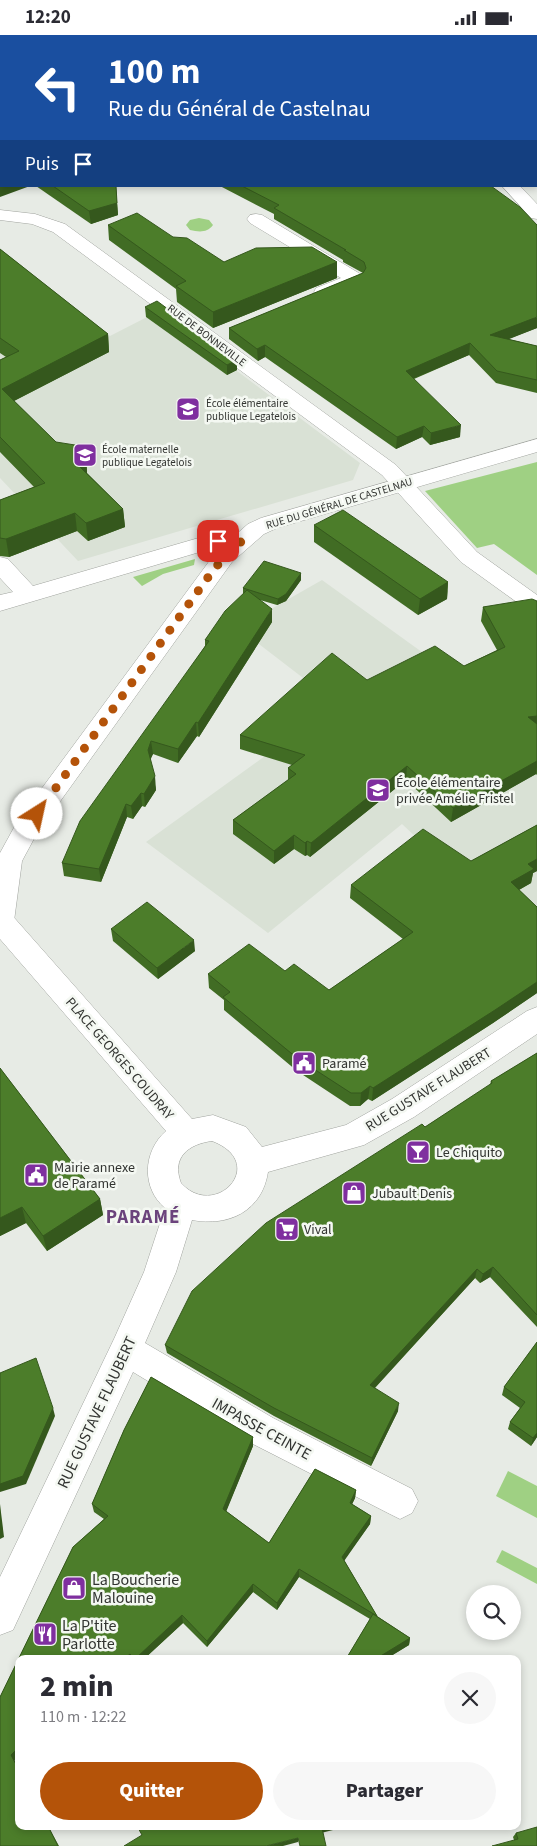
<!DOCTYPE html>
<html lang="fr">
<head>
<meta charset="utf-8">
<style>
  body { margin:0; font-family:"Source Sans 3",sans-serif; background:#f7f7f7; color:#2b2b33; height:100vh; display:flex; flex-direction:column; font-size:19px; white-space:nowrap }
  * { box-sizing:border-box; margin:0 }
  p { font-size:16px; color:#7c7c81 }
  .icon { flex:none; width:28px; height:28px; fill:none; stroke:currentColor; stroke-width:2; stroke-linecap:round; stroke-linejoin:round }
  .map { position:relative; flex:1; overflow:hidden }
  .side { position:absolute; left:15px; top:1620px; width:506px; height:175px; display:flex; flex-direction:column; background:#fff; border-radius:10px; box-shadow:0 2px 8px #0003 }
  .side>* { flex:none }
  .top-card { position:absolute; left:0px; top:0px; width:538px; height:152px; box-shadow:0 2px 8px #0003; background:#1a4fa0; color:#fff; overflow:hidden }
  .controls { position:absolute; left:466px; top:1550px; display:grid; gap:10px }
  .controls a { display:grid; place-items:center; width:55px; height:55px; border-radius:50%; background:#fff; box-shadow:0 2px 8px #0003; font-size:25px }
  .pin { position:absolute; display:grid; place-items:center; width:42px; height:42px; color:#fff; margin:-21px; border-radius:10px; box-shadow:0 2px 8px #0006 }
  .me { position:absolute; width:55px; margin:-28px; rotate:35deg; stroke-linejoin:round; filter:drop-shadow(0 0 4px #0008) }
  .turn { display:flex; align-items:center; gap:18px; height:105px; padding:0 25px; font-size:22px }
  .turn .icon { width:65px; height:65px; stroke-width:2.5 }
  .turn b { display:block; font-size:35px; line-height:42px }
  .then { display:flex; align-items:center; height:48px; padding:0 25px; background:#0003; gap:10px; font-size:19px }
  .round { display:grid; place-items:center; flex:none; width:52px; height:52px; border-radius:26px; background:#f7f7f7 }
  .summary { display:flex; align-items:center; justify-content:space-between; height:85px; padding:0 25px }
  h1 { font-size:30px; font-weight:800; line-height:38px }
  .cta { display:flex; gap:10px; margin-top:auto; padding:10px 25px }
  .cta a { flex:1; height:58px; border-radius:30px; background:#b45309; color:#fff; font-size:20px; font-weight:800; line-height:58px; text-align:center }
  .cta a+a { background:#f7f7f7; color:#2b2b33 }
  .status { display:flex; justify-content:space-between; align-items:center; height:35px; padding:0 25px; background:#fff; direction:ltr }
  .status svg { height:14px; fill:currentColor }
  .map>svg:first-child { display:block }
</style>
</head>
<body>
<div class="status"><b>12:20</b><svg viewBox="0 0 49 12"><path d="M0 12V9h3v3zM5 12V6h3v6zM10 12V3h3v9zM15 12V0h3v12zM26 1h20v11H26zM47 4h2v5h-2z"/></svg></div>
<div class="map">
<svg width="537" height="1811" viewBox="0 0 537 1811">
  <rect width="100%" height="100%" fill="#e7ebe5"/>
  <g fill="#d9e1d5">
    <polygon points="153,279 237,336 360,428 353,445 78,526 0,443 0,306 99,294 110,301"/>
    <polygon points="322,545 451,638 537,706 537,916 402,789 268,898 146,807 337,669 238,593"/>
  </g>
  <g fill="#9fd083">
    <path d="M199 183 209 185 213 190C207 198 199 197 190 195L186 190 190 185Z"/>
    <polygon points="537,427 537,540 494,509 477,513 425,456"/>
    <polygon points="195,524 194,530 163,539 142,551 133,542"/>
    <polygon points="508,1436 537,1451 537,1483 496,1461"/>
    <polygon points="502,1515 537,1533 537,1549 496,1527"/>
  </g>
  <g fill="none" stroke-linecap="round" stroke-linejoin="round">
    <g stroke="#a1a49f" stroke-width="1">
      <g id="minor">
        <rect x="536" y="114" width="1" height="10"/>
        <polygon points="0,175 35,179 65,189 396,430 477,517 537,560 537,579 529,576 461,527 382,440 53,197 32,189 0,185"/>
        <polygon points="256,179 262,180 362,240 364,244 362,248 330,261 316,261 314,257 316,253 341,243 250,188 247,184 250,180"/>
        <polygon points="243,498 251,500 254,505 251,510 203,516 0,576 0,560 13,557 0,543 0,522 8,524 33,551 202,502"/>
        <path d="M0 875 10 878 192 1084 213 1080 246 1092 262 1112 346 1090 392 1064 527 976 537 972V999L414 1082 364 1110 268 1137C262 1176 229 1192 192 1185L176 1237 145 1308 273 1383 412 1454 418 1466 412 1478 400 1484 388 1478 249 1407 133 1337 13 1595 0 1600V1542L114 1304 144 1237 165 1173C141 1153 143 1116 166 1096L0 904ZM212 1106C270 1128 215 1186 181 1148 171 1122 189 1109 212 1106Z"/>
      </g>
    </g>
    <g stroke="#a1a49f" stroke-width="1">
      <g id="major">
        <polygon points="358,0 374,0 375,1 359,1"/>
        <polygon points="502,151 520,151 537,169 537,184 531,183"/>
        <polygon points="537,404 537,417 277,493 264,499 232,527 36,800 22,826 14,886 10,894 0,897 0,818 17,787 216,517 248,489 261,483"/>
      </g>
    </g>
    <use href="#minor" fill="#fff" fill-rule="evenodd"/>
    <use href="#major" fill="#fff" fill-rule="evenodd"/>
  </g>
  <g fill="#416c24">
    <polygon points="36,151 116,151 118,180 91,189"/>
    <polygon points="220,151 491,151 537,293 508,304 537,311 537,358 496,348 469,320 414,344 460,402 430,410 422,402 396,414 265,322 258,326 229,304 229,293 363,238 343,227 343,225 274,184 274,179"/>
    <polygon points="108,190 173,202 224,227 337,227 337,243 213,293 177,267 176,254 109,205"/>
    <polygon points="0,214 108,299 109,317 14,366 56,407 86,420 87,438 123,474 125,492 88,506 77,496 9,522 0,521 0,465 34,452 0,417 0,325 6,322 0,318"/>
    <polygon points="145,272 237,325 237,335 227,340 146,282"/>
    <polygon points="314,490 448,547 447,564 418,580 314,507"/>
    <polygon points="301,545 286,566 277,570 260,565 272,587 199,702 197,701 178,728 153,719 150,724 156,755 145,772 142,771 133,784 127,782 101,847 64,841 62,828 205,611 205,605 243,559 243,553"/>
    <polygon points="537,566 537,740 536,739 451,787 406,745 310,822 307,820 305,821 294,814 274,829 233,799 233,785 288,745 288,733 292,730 240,714 240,700 367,645 464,631 497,615 481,586 483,572"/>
    <polygon points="537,790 537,836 533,838 531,848 519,855 537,872 537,958 493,988 372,1066 368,1064 360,1071 350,1071 297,1036 224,975 224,965 209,953 208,939 285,936 329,955 403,904 350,863 351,850 471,826"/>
    <polygon points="111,894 195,916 158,944 113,906"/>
    <polygon points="537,1018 537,1292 490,1242 480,1248 475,1243 375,1353 398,1376 371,1431 274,1381 167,1318 165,1310 425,1092 490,1050 491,1046"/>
    <polygon points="0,1033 100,1164 103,1180 47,1216 26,1188 0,1201"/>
    <polygon points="537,1307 537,1402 531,1411 508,1394 510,1387 520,1373 502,1360 504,1352"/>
    <polygon points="151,1342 253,1402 253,1411 226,1476 269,1508 315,1434 356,1455 355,1463 352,1469 371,1481 370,1489 344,1525 377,1581 410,1603 409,1610 386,1624 346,1624 370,1584 299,1542 277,1575 253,1557 207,1612 183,1588 144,1624 19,1624 19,1721 14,1726 19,1734 19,1791 48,1791 59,1811 0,1811 0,1662 73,1512 104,1484 94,1477 92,1469 124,1395"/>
    <polygon points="516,1798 537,1811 514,1805 513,1802"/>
  </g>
  <g fill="#35581d">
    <polygon points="1,148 1,151 30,151 0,162 0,149"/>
    <polygon points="117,168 118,180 91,189 89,176"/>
    <polygon points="337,227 337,243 213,293 213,277"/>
    <polygon points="537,282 537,293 489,312 490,300"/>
    <polygon points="108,299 109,317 4,371 2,354"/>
    <polygon points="470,308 469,320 405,347 406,336"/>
    <polygon points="265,310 265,322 258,326 257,314"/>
    <polygon points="237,325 237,335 227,340 227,330"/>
    <polygon points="461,390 460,402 430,410 431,398"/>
    <polygon points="424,391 422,402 396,414 397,402"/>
    <polygon points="86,420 87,437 82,449 80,432"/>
    <polygon points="123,474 125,492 88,506 86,488"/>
    <polygon points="75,478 77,496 9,522 6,504"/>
    <polygon points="301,538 301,545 286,566 277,570 278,564"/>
    <polygon points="448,547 447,564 418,580 420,564"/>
    <polygon points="272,574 272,587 199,702 198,688"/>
    <polygon points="537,681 537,695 528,682"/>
    <polygon points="196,687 197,701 178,728 178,714"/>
    <polygon points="151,706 153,719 149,728 148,715"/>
    <polygon points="537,726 537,732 536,739 451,787 453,773"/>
    <polygon points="407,731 406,745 310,822 311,808"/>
    <polygon points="155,741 156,755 145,772 144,759"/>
    <polygon points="141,758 142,771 133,784 131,771"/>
    <polygon points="126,769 127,782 101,847 99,834"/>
    <polygon points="294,800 294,814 274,829 274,816"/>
    <polygon points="307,806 307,820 305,821 305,808"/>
    <polygon points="537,824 537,836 533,838 531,848 508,861 511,847 528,829"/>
    <polygon points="194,905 195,916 158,944 157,933"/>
    <polygon points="537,947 537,958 493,988 372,1066 373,1053"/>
    <polygon points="370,1051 368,1064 360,1071 361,1058"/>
    <polygon points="100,1164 103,1180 47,1216 43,1201"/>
    <polygon points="22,1172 26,1188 0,1201 0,1183"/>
    <polygon points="493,1232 490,1242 480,1248 483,1239"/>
    <polygon points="477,1234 475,1243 369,1359 370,1350"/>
    <polygon points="399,1368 398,1376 371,1431 372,1423"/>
    <polygon points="53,1373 55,1381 26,1449 0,1457 0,1449"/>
    <polygon points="537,1398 537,1402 531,1411 533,1403"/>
    <polygon points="253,1402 253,1411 224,1482 223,1474"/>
    <polygon points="356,1455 355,1463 349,1476 350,1468"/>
    <polygon points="0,1469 4,1502 0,1504"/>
    <polygon points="371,1481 370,1489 342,1529 342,1522"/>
    <polygon points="299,1534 299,1542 277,1575 277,1568"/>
    <polygon points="253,1549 253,1557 207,1612 207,1606"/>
    <polygon points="182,1580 183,1588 144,1624 135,1624"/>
    <polygon points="410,1603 409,1610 386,1624 379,1624 379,1622"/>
    <polygon points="130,1619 131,1624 124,1624"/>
    <polygon points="19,1712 19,1721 14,1726 19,1735 11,1720"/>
    <polygon points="330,1791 349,1791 321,1798 322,1793"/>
    <polygon points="298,1803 298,1807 283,1811 266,1811"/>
  </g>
  <g fill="#4c7d2a" stroke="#35581d">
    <polygon points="269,0 341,0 342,1 268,1"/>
    <polygon points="0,49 1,49 1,70 0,69"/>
    <polygon points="1,70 1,148 0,149 0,78"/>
    <polygon points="53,151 116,151 117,168 89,176"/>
    <polygon points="242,151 491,151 520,172 537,190 537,282 490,300 537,311 537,345 497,336 470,308 406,336 461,390 431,398 424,391 397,402 265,310 257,314 229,293 363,238 366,233 364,227 344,215 346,215 274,173 279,170"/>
    <polygon points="137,178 173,202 187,203 224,227 256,213 312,212 337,227 213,277 176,251 186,246 108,190"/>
    <polygon points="0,214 108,299 2,354 56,407 75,410 86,420 80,432 123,474 86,488 75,478 6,504 0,503 0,465 45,448 0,402 0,325 19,316 0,303"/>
    <polygon points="157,266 237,325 227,330 145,272"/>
    <polygon points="343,475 448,547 420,564 314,490"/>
    <polygon points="264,526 301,538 286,559 278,564 243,553"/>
    <polygon points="247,555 272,574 198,688 196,687 178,714 151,706 148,715 155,741 144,759 141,758 131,771 126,769 99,834 62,828 80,786 209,606 205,605 225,576"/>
    <polygon points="532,564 537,566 537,681 528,682 537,689 537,726 453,773 407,731 311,808 307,806 305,808 294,800 274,816 233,785 296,739 288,733 305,720 240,700 332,618 367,645 435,611 464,631 505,612 483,572"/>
    <polygon points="537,790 537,824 528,829 534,834 511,847 537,872 537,947 495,975 373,1053 370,1051 361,1058 351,1058 297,1023 223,962 230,957 208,939 249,909 285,936 294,929 329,955 413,897 351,850 423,794 471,826"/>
    <polygon points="147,867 194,905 157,933 111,894"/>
    <polygon points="537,1018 537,1280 493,1232 483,1239 477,1234 370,1350 399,1368 372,1423 274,1373 165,1310 192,1256 266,1188 422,1089 425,1092 492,1048 491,1046"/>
    <polygon points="0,1033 100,1164 43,1201 22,1172 0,1183"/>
    <polygon points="537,1307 537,1398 533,1403 510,1387 525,1367 504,1352"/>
    <polygon points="36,1323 53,1373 23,1441 0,1449 0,1338"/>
    <polygon points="151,1342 253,1402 223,1474 269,1508 315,1434 356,1455 350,1468 371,1481 342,1522 377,1581 299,1534 277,1568 253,1549 207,1606 182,1580 135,1624 134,1624 130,1619 124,1624 19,1624 19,1712 11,1720 19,1735 19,1791 48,1791 58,1811 0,1811 0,1662 73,1512 108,1481 92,1469 124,1395"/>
    <polygon points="373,1579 410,1603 379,1622 380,1624 346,1624"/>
    <polygon points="137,1791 330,1791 322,1793 326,1811 300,1811 298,1803 266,1811 124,1811 142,1800"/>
    <polygon points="537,1792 537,1811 492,1811 518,1804 516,1798"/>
  </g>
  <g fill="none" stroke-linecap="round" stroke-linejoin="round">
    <polyline stroke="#b45309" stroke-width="9" stroke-dasharray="0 16.2" points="37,779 209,541 224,522 243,505 218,506"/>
  </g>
  <defs>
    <g id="school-square" transform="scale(1.25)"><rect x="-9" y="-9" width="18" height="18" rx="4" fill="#7f2f9f" stroke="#f4f8f2"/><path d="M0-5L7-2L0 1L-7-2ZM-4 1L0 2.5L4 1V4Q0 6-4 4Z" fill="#fff"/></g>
    <g id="civic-square" transform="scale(1.25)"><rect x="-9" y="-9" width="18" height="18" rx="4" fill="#7f2f9f" stroke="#f4f8f2"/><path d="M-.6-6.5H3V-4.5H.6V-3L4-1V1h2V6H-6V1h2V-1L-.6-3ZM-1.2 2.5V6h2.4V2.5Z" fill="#fff"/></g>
    <g id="bar-square" transform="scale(1.25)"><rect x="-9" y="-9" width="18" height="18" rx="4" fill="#7f2f9f" stroke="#f4f8f2"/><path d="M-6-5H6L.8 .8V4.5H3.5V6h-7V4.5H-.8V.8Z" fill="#fff"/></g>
    <g id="shop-square" transform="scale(1.25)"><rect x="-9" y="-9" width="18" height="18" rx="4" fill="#7f2f9f" stroke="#f4f8f2"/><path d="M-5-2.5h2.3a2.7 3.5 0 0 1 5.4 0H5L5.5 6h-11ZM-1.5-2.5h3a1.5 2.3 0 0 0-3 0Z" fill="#fff"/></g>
    <g id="supermarket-square" transform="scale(1.25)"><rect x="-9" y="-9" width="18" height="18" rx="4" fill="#7f2f9f" stroke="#f4f8f2"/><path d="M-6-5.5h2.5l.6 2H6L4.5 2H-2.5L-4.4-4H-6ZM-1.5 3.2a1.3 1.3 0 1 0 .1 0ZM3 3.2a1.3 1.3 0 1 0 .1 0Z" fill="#fff"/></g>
    <g id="restaurant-square" transform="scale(1.25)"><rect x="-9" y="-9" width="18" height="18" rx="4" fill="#7f2f9f" stroke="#f4f8f2"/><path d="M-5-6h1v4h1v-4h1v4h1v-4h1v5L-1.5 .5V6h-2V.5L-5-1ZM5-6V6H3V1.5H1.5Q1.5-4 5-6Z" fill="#fff"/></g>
  </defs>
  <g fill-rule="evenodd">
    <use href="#school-square" x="188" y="374"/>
    <use href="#school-square" x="85" y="420"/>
    <use href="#school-square" x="378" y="755"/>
    <use href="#civic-square" x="304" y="1028"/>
    <use href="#bar-square" x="418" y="1117"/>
    <use href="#civic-square" x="36" y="1140"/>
    <use href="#shop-square" x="354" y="1158"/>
    <use href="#supermarket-square" x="287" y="1194"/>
    <use href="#shop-square" x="74" y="1553"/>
    <use href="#restaurant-square" x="45" y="1599"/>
  </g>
  <g text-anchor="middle" stroke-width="5" stroke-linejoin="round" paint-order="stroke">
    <g font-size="11" fill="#323431" stroke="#f4f8f2">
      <text transform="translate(207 300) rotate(37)" y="4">RUE DE BONNEVILLE</text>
      <text transform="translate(339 468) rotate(-17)" y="4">RUE DU GÉNÉRAL DE CASTELNAU</text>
    </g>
    <g font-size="11" fill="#323431" stroke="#f4f8f2" text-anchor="start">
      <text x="206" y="372">École élémentaire<tspan x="206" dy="13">publique Legatelois</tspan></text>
      <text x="102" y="418">École maternelle<tspan x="102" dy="13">publique Legatelois</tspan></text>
    </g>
    <g font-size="14" fill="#323431" stroke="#f4f8f2" text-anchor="start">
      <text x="396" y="752">École élémentaire<tspan x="396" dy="16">privée Amélie Fristel</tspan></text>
      <text x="322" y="1033">Paramé</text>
      <text x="436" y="1122">Le Chiquito</text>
      <text x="54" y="1137">Mairie annexe<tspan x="54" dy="16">de Paramé</tspan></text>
      <text x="372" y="1163">Jubault Denis</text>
      <text x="304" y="1199">Vival</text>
    </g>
    <g font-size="14" fill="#323431" stroke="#f4f8f2">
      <text transform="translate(120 1023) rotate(49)" y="5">PLACE GEORGES COUDRAY</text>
      <text transform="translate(428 1054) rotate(-32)" y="5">RUE GUSTAVE FLAUBERT</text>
    </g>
    <g font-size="16" fill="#323431" stroke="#f4f8f2">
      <text transform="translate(96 1377) rotate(-65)" y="6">RUE GUSTAVE FLAUBERT</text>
      <text transform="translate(262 1393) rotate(29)" y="6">IMPASSE CEINTE</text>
    </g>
    <g font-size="16" fill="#323431" stroke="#f4f8f2" text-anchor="start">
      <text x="92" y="1550">La Boucherie<tspan x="92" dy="18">Malouine</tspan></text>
      <text x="62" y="1596">La P'tite<tspan x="62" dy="18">Parlotte</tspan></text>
    </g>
    <g font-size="19" font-weight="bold" letter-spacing="1" fill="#6b437c" stroke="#f4f8f2">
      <text x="143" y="1188">PARAMÉ</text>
    </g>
  </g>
</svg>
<div class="controls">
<a><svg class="icon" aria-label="search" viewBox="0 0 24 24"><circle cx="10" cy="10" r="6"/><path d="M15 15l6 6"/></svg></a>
</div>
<div class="pin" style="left:218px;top:506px;background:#d93025"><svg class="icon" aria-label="arrive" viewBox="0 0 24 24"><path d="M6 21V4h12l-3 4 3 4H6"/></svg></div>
<svg class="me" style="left:37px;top:779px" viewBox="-20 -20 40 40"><circle r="19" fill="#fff"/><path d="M0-13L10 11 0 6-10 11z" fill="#b45309"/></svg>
<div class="top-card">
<div class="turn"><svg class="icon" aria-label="left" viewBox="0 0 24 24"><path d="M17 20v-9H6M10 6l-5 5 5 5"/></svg><div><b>100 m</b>Rue du Général de Castelnau</div></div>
<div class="then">Puis<svg class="icon" aria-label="arrive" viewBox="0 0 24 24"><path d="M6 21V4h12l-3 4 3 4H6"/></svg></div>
</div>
<section class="side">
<div class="summary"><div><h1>2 min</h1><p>110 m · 12:22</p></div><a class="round"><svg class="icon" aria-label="close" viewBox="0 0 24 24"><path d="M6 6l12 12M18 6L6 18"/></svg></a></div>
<div class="cta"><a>Quitter</a><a>Partager</a></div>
</section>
</div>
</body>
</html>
